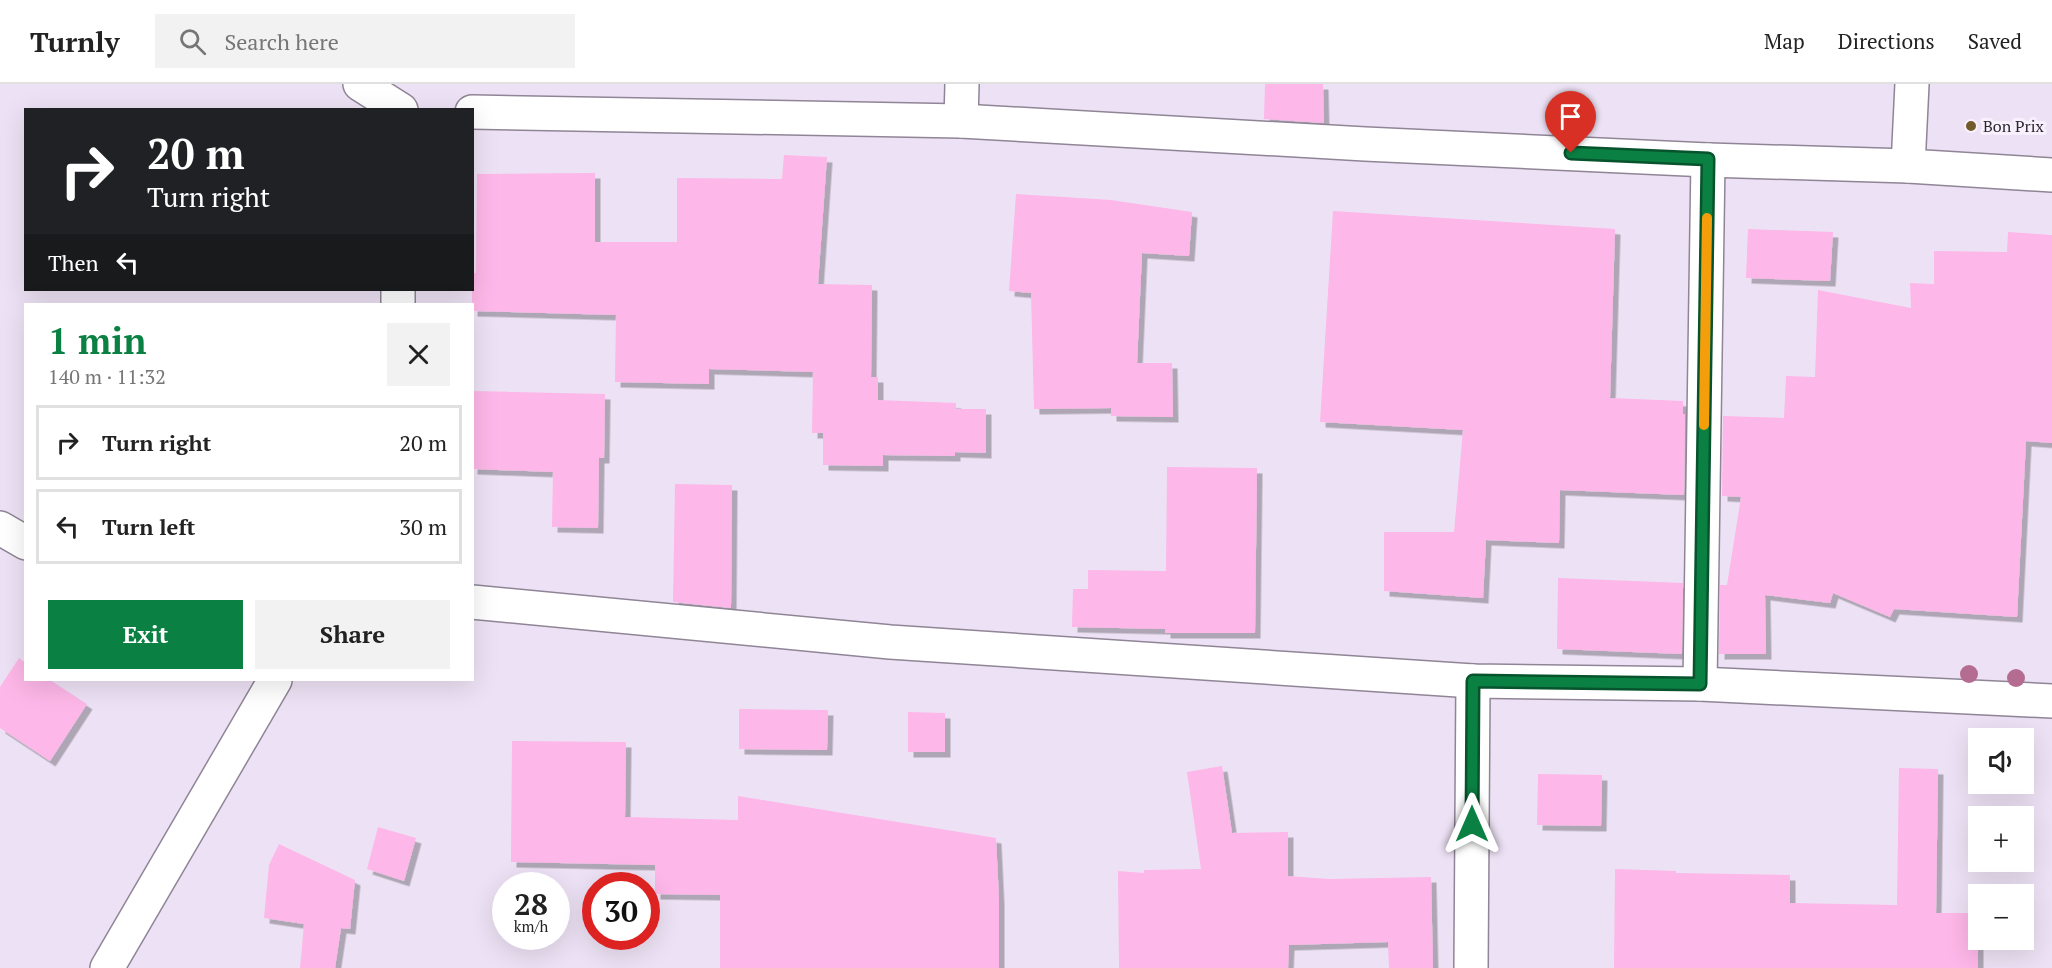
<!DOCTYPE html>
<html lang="en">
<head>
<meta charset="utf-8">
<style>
  body { margin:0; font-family:"PT Serif",serif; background:#f2f2f2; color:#222; height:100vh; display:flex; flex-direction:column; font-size:22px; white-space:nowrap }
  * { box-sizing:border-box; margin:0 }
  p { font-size:20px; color:#767676 }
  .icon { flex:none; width:33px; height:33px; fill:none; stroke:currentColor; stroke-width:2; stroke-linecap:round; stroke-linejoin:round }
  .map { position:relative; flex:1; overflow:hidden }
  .details { position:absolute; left:24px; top:219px; width:450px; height:378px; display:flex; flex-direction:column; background:#fff; border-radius:0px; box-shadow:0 6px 24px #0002 }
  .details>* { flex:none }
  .top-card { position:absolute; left:24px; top:24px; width:450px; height:183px; border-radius:0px; box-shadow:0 6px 24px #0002; background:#202124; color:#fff; overflow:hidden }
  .buttons { position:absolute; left:1968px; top:644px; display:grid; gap:12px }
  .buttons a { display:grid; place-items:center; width:66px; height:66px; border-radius:0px; background:#fff; box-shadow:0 6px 24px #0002; font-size:30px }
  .speed { position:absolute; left:492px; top:788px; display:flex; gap:12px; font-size:30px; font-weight:700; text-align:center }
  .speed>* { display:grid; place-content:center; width:78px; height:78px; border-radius:50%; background:#fff; box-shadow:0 6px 24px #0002; line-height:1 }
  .speed small { font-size:15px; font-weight:400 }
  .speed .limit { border:9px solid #d22; background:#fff; color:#111 }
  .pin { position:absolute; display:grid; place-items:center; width:51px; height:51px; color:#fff; margin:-62px -26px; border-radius:50% 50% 50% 0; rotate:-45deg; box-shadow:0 0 6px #0007 }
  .pin .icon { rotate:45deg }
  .me { position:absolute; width:66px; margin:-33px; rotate:0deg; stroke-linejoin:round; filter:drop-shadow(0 0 4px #0008) }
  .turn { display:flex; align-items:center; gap:21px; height:126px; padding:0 24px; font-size:27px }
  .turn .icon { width:78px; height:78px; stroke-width:2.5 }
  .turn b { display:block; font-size:42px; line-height:51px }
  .then { display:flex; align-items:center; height:57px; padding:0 24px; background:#0003; gap:12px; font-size:22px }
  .round { display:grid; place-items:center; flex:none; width:63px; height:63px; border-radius:0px; background:#f2f2f2 }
  .summary { display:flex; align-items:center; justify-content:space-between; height:102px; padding:0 24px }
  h1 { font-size:36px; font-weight:700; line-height:45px; color:#0b8043 }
  .button { display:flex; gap:12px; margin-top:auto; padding:12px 24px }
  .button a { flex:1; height:69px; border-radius:0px; background:#0b8043; color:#fff; font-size:24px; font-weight:700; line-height:69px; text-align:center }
  .button a+a { background:#f2f2f2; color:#222 }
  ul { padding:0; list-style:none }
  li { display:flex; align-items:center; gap:18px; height:75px; margin:0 12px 9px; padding:0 12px; border:3px solid #e0e0e0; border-radius:0px }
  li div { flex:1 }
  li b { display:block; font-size:22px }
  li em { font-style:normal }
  header { display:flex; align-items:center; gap:36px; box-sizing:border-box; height:84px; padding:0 30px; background:#fff; border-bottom:2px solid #e0e0e0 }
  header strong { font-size:28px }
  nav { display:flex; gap:33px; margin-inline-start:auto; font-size:21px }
  .search { width:420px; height:54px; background:#f2f2f2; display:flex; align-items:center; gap:15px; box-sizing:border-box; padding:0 21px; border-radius:0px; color:#767676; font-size:22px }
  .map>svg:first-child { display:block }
</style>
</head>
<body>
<header>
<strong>Turnly</strong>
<div class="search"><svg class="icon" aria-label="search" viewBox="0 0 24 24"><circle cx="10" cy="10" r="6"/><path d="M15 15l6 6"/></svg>Search here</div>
<nav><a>Map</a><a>Directions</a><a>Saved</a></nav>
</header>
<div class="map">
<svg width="2052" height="884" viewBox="0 0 2052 884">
  <defs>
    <filter id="shadow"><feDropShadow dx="5.5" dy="5.5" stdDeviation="0" flood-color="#0004"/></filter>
  </defs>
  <rect width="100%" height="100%" fill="#ede2f5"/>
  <g fill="#fdb7e8" filter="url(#shadow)">
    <polygon points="1265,0 1323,0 1324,39 1264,35"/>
    <polygon points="784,71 827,73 818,200 872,201 871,293 878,293 878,316 956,319 956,325 986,325 986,369 955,368 955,372 883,371 883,382 823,381 823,349 812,349 813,288 709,285 709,300 615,298 616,231 472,227 472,189 476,189 477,90 595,89 595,158 677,158 677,94 782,95"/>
    <polygon points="1016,110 1111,116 1192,128 1189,172 1142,169 1137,279 1172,279 1173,333 1111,332 1111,324 1034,325 1031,209 1009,207"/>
    <polygon points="1333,127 1615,145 1610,314 1683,317 1683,330 1685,330 1684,411 1560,406 1559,459 1486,456 1483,514 1384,507 1384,448 1454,448 1463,346 1320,338"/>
    <polygon points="1748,145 1833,148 1830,197 1746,194"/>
    <polygon points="2008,148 2052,151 2052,359 2026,357 2017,533 1894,525 1890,533 1833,509 1830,519 1765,511 1766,570 1719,570 1720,501 1727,501 1741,413 1722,412 1723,332 1784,334 1786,292 1815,293 1818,206 1911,224 1910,199 1934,200 1934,167 2007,168"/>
    <polygon points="472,307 605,310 604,374 599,374 598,444 552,443 553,388 472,385"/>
    <polygon points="1167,383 1257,384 1255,549 1165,549 1165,545 1072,543 1073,505 1088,505 1088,486 1166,487"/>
    <polygon points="675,400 732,401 731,524 673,518"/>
    <polygon points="1558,494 1683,499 1682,570 1557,565"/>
    <polygon points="19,574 26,579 26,596 50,596 87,620 50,677 0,644 0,603"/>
    <polygon points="739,625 828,626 827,666 739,665"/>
    <polygon points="908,628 945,629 945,668 908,668"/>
    <polygon points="512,657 626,658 625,733 738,736 738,712 996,754 999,816 999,884 720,884 720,811 655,810 655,781 511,778"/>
    <polygon points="1222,682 1232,749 1288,748 1288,792 1329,795 1431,793 1433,884 1389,884 1388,858 1289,861 1288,884 1119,884 1118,787 1144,789 1144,786 1201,785 1187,688"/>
    <polygon points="1899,684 1938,685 1936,829 1978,829 1978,884 1614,884 1615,785 1676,787 1676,789 1790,791 1790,819 1897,821"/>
    <polygon points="1538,690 1602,691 1601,742 1537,741"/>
    <polygon points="378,743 416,754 404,797 367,785"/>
    <polygon points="279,760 355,796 350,845 341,844 335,884 300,884 304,840 264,834 269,781"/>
  </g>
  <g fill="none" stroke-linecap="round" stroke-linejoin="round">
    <g stroke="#8f8596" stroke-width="36">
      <g id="minor">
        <polyline points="360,0 401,26"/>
        <polyline points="472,28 961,37 1365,60 1708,76 1908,82 2052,91"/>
        <polyline points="961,37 962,0"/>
        <polyline points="1908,82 1912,0"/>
        <polyline points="398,220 398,206"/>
        <polyline points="0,444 26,459"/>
        <polyline points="472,518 890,558 1473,597 1700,600 2052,617"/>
        <polyline points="1700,600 1708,76"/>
        <polyline points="107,884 275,596"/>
        <polyline points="1471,884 1473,597"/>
      </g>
    </g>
    <use href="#minor" stroke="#fff" stroke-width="33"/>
  </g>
  <g fill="#b56c91">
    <circle cx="1969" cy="590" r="9"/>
    <circle cx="2016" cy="594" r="9"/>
  </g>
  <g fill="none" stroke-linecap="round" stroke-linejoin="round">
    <g stroke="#07532c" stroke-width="15">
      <polyline id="route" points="1472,740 1473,597 1700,600 1708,75 1571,69"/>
    </g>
    <use href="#route" stroke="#0b8043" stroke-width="10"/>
    <polyline stroke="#f59e0b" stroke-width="10" points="1704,341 1707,134"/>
  </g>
  <circle fill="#725b2b" stroke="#f8f1fd" stroke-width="2" cx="1971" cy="42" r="6"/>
  <g text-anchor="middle" stroke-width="6" stroke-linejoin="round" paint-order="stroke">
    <g font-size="16" fill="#2c282f" stroke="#f8f1fd" text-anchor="start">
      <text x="1983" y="48">Bon Prix</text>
    </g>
  </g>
</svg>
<div class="buttons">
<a><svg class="icon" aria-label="sound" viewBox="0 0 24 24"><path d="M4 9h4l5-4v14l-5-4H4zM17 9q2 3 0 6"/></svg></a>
<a>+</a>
<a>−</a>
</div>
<div class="speed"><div>28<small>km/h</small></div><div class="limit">30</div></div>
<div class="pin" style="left:1571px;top:69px;background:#d93025"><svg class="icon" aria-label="arrive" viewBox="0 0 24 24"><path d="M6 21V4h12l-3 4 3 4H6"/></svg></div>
<svg class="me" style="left:1472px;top:740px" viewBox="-20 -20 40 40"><path d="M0-17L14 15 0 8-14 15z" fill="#0b8043" stroke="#fff" stroke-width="4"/></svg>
<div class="top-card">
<div class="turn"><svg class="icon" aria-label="right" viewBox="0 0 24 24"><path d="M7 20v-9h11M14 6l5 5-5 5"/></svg><div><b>20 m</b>Turn right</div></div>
<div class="then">Then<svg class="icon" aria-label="left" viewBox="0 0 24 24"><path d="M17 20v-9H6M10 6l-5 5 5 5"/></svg></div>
</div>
<section class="details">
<div class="summary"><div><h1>1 min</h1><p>140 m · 11:32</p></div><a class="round"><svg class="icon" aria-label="close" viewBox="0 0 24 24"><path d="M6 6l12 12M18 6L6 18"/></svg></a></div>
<ul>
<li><svg class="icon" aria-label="right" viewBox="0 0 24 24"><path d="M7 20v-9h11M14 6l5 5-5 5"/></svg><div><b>Turn right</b></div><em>20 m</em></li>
<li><svg class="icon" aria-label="left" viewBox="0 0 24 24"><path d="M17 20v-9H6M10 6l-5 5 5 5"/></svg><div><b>Turn left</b></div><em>30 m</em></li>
</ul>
<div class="button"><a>Exit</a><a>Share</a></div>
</section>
</div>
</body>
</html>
